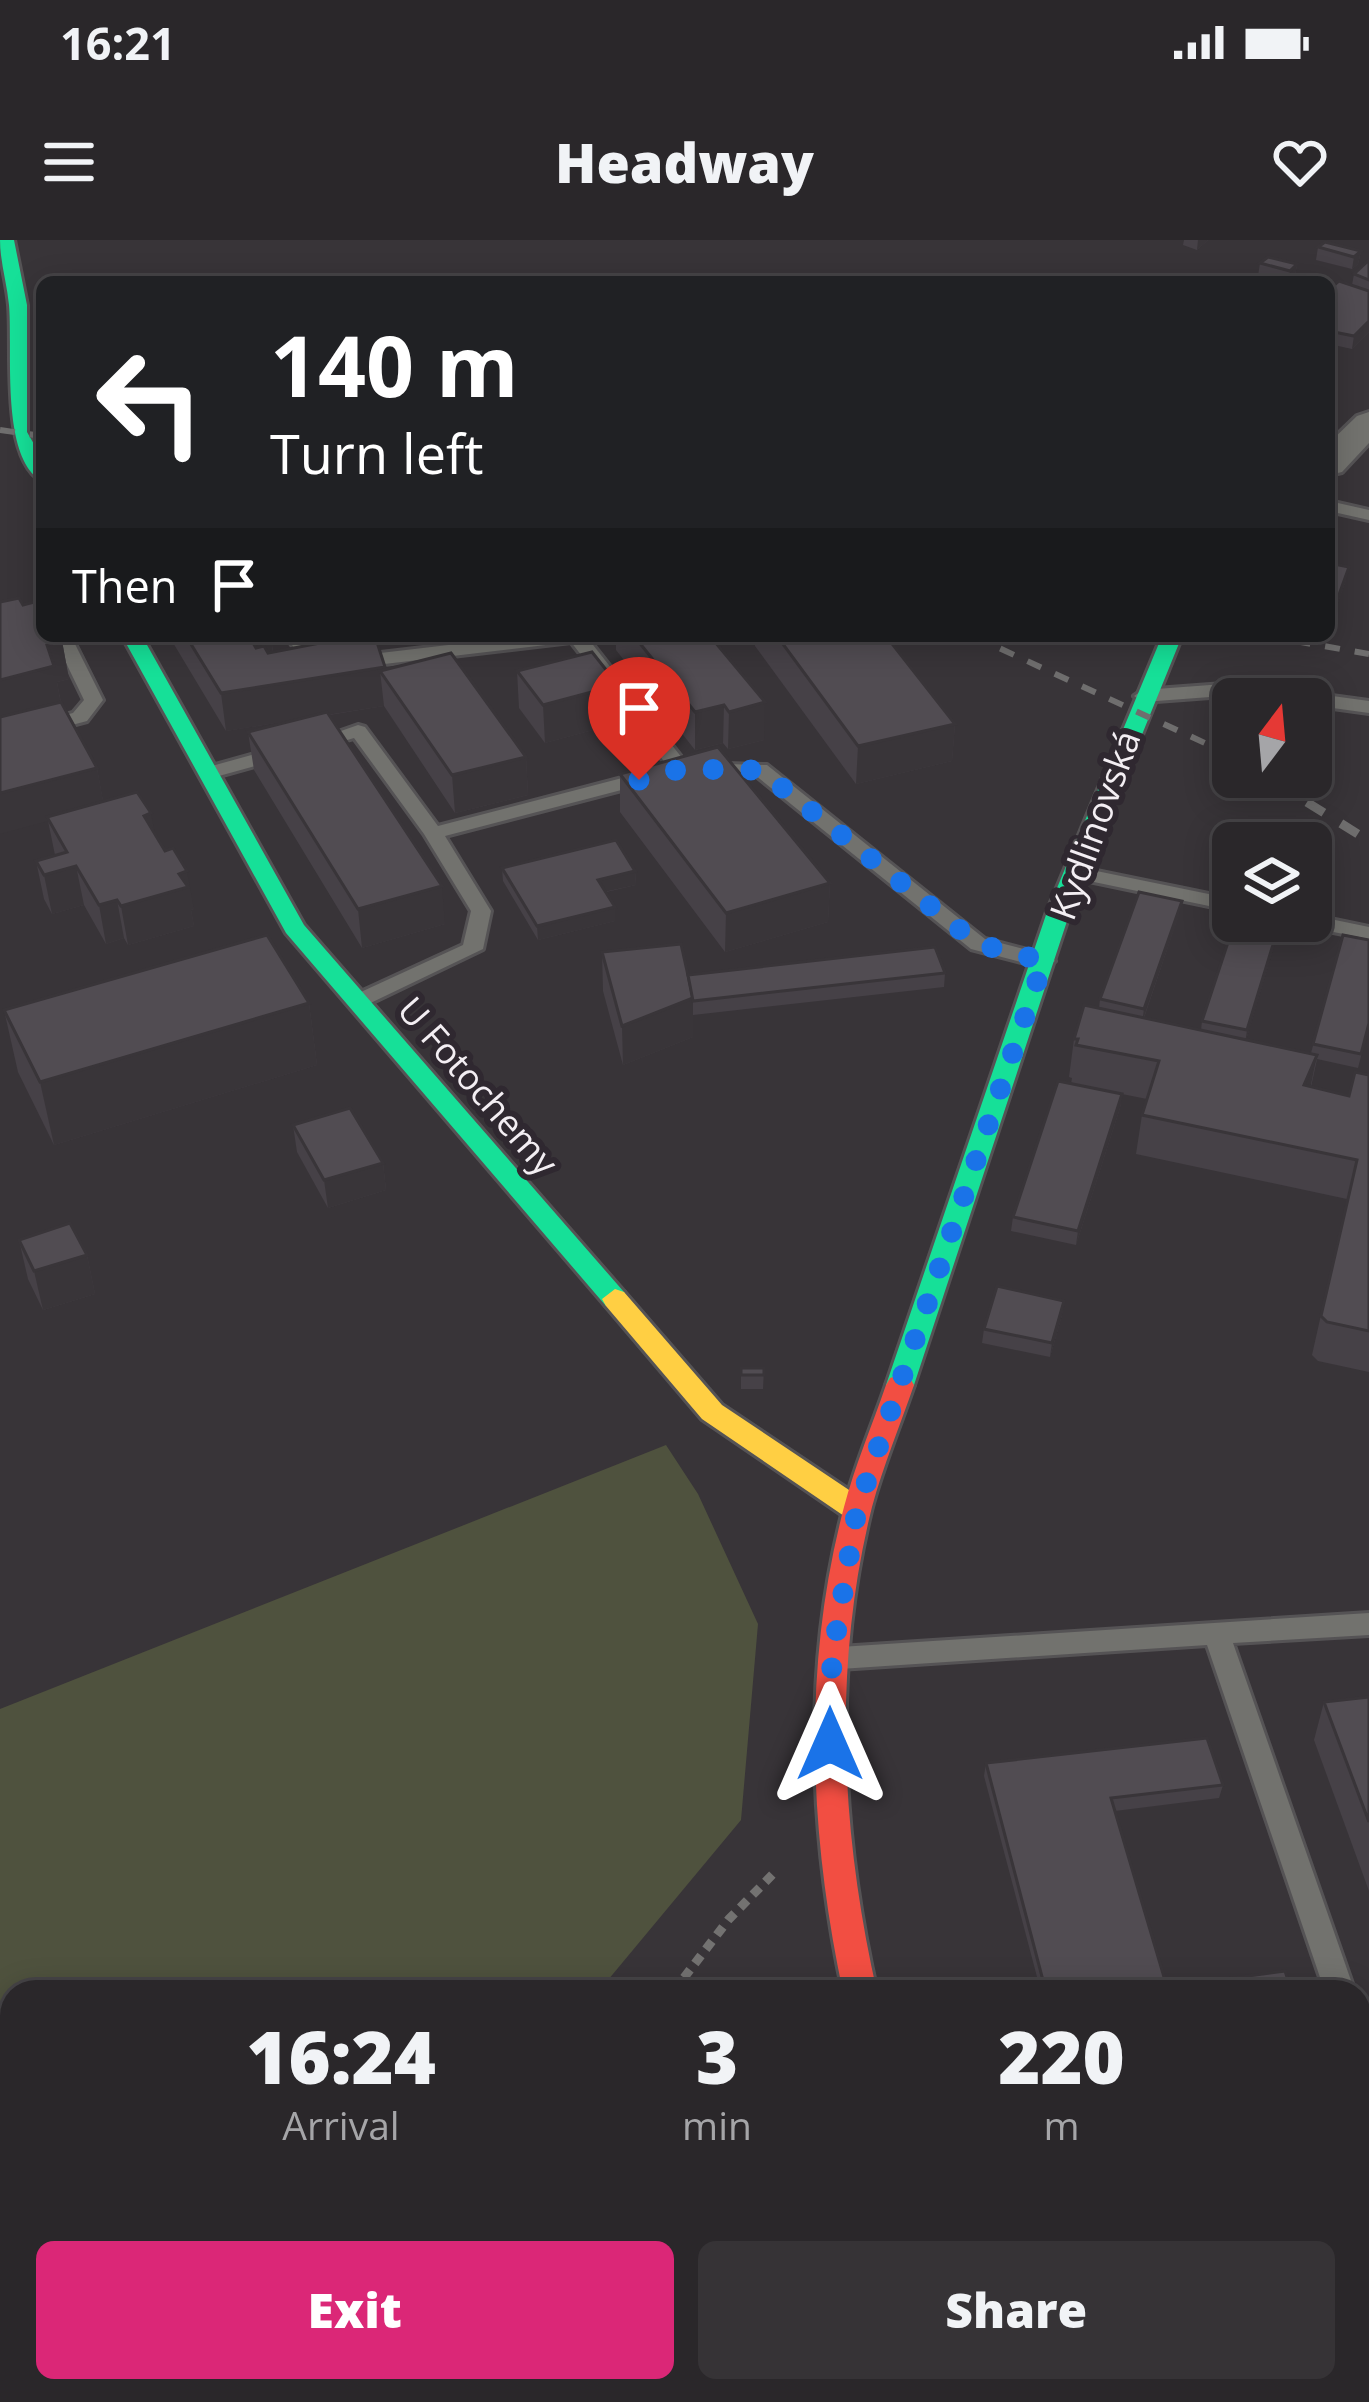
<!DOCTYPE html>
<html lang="en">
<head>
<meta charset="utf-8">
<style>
  body { margin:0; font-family:"Open Sans",sans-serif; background:#363336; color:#f1f3f6; height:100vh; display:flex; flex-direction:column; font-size:45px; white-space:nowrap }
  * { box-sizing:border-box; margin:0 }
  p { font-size:39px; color:#a5a5a8 }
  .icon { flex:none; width:66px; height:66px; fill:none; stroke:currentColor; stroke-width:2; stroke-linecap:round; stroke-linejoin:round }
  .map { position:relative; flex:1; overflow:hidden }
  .panel { position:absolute; left:0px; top:1740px; width:1371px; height:423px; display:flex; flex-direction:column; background:#2a272a; border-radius:36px 36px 0 0; box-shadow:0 6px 30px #0003,0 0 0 3px #464447 }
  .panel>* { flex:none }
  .banner { position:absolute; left:36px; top:36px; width:1299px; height:366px; border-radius:18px; box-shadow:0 6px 30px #0003,0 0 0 3px #464447; background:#202124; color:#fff; overflow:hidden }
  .needle { width:78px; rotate:16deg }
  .controls { position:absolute; left:1212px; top:438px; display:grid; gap:24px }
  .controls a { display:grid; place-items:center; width:120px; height:120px; border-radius:18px; background:#2a272a; box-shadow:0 6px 30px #0003,0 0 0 3px #464447; font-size:60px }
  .pin { position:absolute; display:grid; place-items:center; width:102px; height:102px; color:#fff; margin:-123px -51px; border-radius:50% 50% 50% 0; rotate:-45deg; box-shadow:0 0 12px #0007 }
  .pin .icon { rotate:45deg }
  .me { position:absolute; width:132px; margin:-66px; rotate:0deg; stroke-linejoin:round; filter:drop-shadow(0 0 9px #0008) }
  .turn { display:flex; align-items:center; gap:42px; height:252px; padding:0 36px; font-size:54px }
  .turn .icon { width:156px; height:156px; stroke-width:2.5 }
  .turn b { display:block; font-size:84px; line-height:102px }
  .then { display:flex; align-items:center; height:114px; padding:0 36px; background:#0003; gap:24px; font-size:45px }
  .eta { display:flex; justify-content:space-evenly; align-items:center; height:204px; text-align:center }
  .eta b { font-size:72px; font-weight:800; line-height:84px }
  .primary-button { display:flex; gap:24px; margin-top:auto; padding:24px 36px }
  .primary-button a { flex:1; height:138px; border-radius:18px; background:#db2777; color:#fff; font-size:48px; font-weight:800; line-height:138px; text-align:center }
  .primary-button a+a { background:#363336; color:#f1f3f6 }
  .status { display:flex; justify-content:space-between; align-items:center; height:84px; padding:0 60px; background:#2a272a; direction:ltr }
  .status svg { height:33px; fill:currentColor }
  header { display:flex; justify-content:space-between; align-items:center; height:156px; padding:0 36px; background:#2a272a; font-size:54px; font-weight:800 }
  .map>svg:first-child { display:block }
</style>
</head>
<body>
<div class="status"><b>16:21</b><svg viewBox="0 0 49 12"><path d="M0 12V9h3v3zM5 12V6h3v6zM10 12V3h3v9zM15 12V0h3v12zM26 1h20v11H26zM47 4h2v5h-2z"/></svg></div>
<header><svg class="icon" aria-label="menu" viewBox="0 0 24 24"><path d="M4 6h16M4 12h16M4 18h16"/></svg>Headway<svg class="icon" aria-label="heart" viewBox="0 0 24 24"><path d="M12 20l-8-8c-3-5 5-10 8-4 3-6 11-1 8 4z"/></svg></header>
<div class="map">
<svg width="1369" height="2162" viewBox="0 0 1369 2162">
  <rect width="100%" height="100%" fill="#383438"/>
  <g fill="#4f523e">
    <polygon points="666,1205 698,1254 758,1384 741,1580 598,1752 12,1752 12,1985 0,1976 0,1469"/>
    <polygon points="412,2151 817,2151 819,2162 403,2162"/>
  </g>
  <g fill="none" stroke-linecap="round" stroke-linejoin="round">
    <g stroke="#555355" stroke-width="6">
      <g id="lane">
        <polygon points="1329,261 1369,270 1369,280 1329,271"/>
        <polygon points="53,396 71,396 103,460 87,481 0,504 0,492 73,473 84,460"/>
        <polygon points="286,396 304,396 321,420 524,396 586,396 686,523 767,525 985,699 1051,716 1055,721 1044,728 971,709 755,535 673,533 571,402 316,432 309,430"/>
        <polygon points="1237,443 1369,461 1369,473 1311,465 1311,459 1237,455 1143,462 1134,456 1143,450"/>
        <polygon points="358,485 365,487 438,586 649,531 659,537 656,541 445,596 491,671 483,709 358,769 347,762 350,757 463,705 471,671 424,594 354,498 314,510 304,504"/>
        <polygon points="280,507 287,509 287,517 208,539 198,533 201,529"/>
        <polygon points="1077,627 1233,659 1233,671 1070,637 1070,629"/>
        <polygon points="1311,675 1369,687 1369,699 1303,686 1300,681 1311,681"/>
        <polygon points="1369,1373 1369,1395 1233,1403 1355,1752 1325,1752 1207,1405 840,1429 831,1426 827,1418 831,1410 840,1407"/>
        <polygon points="1359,1794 1369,1798 1369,1851 1359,1847"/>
        <polygon points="1369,1903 1369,1931 1359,1933 1359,1905"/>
      </g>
    </g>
    <g stroke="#555355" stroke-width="6">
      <g id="street">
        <polygon points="1369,172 1369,203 1342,232 1329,235 1329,203 1357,176"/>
        <polygon points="930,2151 1000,2151 1003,2162 933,2162"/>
      </g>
    </g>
    <g stroke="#555355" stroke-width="6">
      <g id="fast">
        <path d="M0 0H14L27 65V192L42 218V241C0 218 13 110 9 65 7 43 0 22 0 0Z"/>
        <polygon points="122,396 142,396 304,685 624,1052 628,1059 624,1066 606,1066 286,693"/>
        <polygon points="1162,396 1182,396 1070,672 914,1145 910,1152 890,1152 886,1145 1047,672"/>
      </g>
    </g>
    <g stroke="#555355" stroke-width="6">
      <polygon id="slow" points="615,1049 624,1052 722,1165 867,1262 871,1270 867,1278 847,1278 702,1179 606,1066 602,1059"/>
    </g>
    <g stroke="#555355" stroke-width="6">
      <path id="jam" d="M900 1135 910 1138 914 1145C900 1186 883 1226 872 1267 832 1427 841 1593 877 1752H843C809 1592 802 1426 844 1267 855 1225 872 1186 886 1145L890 1138Z"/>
    </g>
    <g stroke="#737271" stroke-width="9" stroke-dasharray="10 8" stroke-linecap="butt">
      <polyline points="673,1752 729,1679 773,1634"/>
      <polyline points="837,2151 839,2162"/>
      <polyline points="1068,2151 1073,2162"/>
      <polyline points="355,2162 365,2151"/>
    </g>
    <use href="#lane" fill="#72726e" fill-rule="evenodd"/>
    <use href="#street" fill="#72726e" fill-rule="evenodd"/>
    <use href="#fast" fill="#16e098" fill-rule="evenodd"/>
    <use href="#slow" fill="#ffcf43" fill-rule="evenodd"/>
    <use href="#jam" fill="#f24e42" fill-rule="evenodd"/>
    <g stroke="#6f6e6e" stroke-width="6" stroke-dasharray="15 15" stroke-linecap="butt">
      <polyline points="0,190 42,196"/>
      <polyline points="973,396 1233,516"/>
      <polyline points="1266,396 1369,414"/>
      <polyline points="1267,537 1278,544"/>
    </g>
    <polyline stroke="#6f6e6e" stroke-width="9" stroke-dasharray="20 20" stroke-linecap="butt" points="1273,541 1369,601"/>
  </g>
  <g fill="#464147">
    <polygon points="1184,0 1208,0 1197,10 1183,5"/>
    <polygon points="1318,7 1361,11 1358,24 1352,29 1316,20"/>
    <polygon points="1369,20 1369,92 1352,109 1329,104 1329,50 1352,45 1354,34"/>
    <polygon points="1260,23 1297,24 1295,37 1289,42 1282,42 1258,36"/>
    <polygon points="1329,323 1346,340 1333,376 1329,375"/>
    <polygon points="23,365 62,401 69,439 57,442 61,463 97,528 103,561 155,594 194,669 191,670 194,686 128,705 124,698 106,704 84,665 52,674 44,659 36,621 55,615 48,581"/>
    <polygon points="169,396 271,396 273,412 385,429 526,517 528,555 455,573 384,466 329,475 445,684 362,708 254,530 248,492 299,479 226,491"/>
    <polygon points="616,396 710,396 764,500 728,509 723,503 695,510 616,410"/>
    <polygon points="755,396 886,396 955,484 952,521 856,544 755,406"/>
    <polygon points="517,431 619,483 545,503 519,468"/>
    <polygon points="620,534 830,643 828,682 725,712 620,572"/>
    <polygon points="502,628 635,631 636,645 606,652 615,681 538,700 503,641"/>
    <polygon points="1179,674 1144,778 1201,790 1202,781 1276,699 1246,800 1311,813 1343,695 1369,785 1358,828 1317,819 1311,847 1349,856 1369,835 1369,1132 1318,1121 1312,1115 1347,959 1136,914 1142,875 1147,859 1122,854 1120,868 1076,1005 1011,991 1013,977 1071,844 1072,838 1069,837 1074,799 1099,768 1100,759"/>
    <polygon points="602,712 688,735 945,733 944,747 693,775 693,797 623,825 603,751"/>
    <polygon points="309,763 317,825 54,905 18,832 4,770"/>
    <polygon points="293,885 383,923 386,950 328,968 297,912"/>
    <polygon points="19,1000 87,1015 95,1054 43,1070 28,1039"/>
    <polygon points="1064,1061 1062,1075 1050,1117 982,1103 984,1089"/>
    <polygon points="741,1128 764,1128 763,1149 741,1149"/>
    <polygon points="1369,1457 1369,1651 1314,1500 1324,1462"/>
    <polygon points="986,1523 1223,1545 1219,1558 1115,1571 1167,1747 1292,1752 1041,1752 984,1536"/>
    <polygon points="1369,1931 1369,2057 1359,2058 1359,1932"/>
    <polygon points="0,1975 12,1983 12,2083 0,2074"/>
  </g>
  <g fill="#393539">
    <polygon points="1198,0 1208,0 1197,10"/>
    <polygon points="1361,11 1358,24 1352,29 1354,17"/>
    <polygon points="1297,24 1295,37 1288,42 1290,31"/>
    <polygon points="1369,81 1369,92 1352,109 1354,96"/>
    <polygon points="1337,113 1335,126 1329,131 1329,121"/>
    <polygon points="1349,327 1346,340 1333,376 1336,363"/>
    <polygon points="246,396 271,396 274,423 251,429"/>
    <polygon points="458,396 487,396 459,400"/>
    <polygon points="62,401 69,439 57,442 61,464 0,479 0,440 47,405"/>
    <polygon points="385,427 386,438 380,431 384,466 226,491 221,453"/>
    <polygon points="618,445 619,483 545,503 543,465"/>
    <polygon points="765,462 764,500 728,509 729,472"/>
    <polygon points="724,465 723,503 695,510 695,472"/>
    <polygon points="955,484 952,521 856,544 858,506"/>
    <polygon points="526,517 528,555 455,573 452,535"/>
    <polygon points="97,528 104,566 0,594 0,553"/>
    <polygon points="151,573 158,612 144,576"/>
    <polygon points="76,626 84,665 52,674 44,635"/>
    <polygon points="187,631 194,669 191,670 194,686 128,705 121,666"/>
    <polygon points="635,631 636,645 599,653 598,640"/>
    <polygon points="830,643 828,682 725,712 726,673"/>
    <polygon points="442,646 445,684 362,708 358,669"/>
    <polygon points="117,660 124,698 106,704 99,665"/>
    <polygon points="1182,661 1179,674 1142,783 1144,769"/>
    <polygon points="615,667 615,681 538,700 537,686"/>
    <polygon points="1279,685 1276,699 1245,804 1247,790"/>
    <polygon points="693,758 693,797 623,825 622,786"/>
    <polygon points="309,763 317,825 54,905 40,842"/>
    <polygon points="1317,815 1309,854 1304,845"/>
    <polygon points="1122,854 1120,868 1076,1005 1078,991"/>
    <polygon points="383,923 386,950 328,968 324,940"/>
    <polygon points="87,1015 95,1054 43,1070 34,1031"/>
    <polygon points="1064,1061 1062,1075 1050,1117 1052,1103"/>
  </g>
  <g fill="#514c52" stroke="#393539" stroke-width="3">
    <polygon points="1325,2 1361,11 1354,17 1318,7"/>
    <polygon points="1268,17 1297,24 1290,31 1260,23"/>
    <polygon points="1369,20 1369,40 1354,34"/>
    <polygon points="1339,41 1369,51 1369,81 1354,96 1329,91 1329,50"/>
    <polygon points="1329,323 1349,327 1336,363 1329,361"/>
    <polygon points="19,358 23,365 38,361 42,367 42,396 59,396 62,401 47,405 54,426 0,440 0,362"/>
    <polygon points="186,396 249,396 256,408 264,406 268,413 356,396 375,396 385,427 221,453"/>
    <polygon points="634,396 710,396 765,462 729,472 724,465 695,472"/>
    <polygon points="777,396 886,396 955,484 858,506"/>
    <polygon points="592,412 618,445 543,465 517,431"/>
    <polygon points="451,413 526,517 452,535 380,431"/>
    <polygon points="61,462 97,528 0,553 0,477"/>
    <polygon points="327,472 442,646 358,669 248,492"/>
    <polygon points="718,507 830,643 726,673 620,534"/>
    <polygon points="137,552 151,573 144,576 165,611 173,608 187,631 179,634 188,647 121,666 117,660 99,665 76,626 44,635 36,621 67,612 47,577"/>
    <polygon points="616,600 635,631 598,640 615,667 537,686 502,628"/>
    <polygon points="1139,652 1182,661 1144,769 1100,759"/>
    <polygon points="1235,681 1258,681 1279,685 1247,790 1202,781"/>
    <polygon points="267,695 309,763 40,842 4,770"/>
    <polygon points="1343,695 1369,700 1369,783 1361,814 1313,804"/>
    <polygon points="681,704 693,758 622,786 602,712"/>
    <polygon points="935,707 945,733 693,761 688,735"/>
    <polygon points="1084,765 1317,815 1304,845 1349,856 1355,832 1369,835 1369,1091 1327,1082 1321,1076 1357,920 1142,875 1159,821 1076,805 1078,799 1074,799"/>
    <polygon points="1058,841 1122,854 1078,991 1013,977"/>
    <polygon points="350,868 383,923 324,940 293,885"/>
    <polygon points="70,983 87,1015 34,1031 19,1000"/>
    <polygon points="997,1046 1064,1061 1052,1103 984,1089"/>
    <rect x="741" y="1128" width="23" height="7"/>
    <polygon points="1369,1457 1369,1582 1324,1462"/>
    <polygon points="1207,1498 1223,1545 1111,1558 1167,1747 1285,1731 1292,1752 1046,1752 986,1523"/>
    <polygon points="1369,1931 1369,2035 1359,2036 1359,1932"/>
    <polygon points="0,1975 12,1983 12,2075 0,2066"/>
  </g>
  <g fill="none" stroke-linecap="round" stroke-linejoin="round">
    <polyline stroke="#1a73e8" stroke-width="21" stroke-dasharray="0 37.8" points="639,540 680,529 760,530 978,704 1044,721 857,1270 832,1418 830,1504"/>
  </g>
  <g text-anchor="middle" stroke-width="12" stroke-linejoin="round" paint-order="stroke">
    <g font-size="36" fill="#f3eef3" stroke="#2f2830">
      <text transform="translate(1095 585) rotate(-70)" y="13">Kydlinovská</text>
      <text transform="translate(478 846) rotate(49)" y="13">U Fotochemy</text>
    </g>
  </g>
</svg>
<div class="controls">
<a><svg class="needle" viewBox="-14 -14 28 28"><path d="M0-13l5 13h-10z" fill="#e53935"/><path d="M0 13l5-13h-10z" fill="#a5a5a8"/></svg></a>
<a><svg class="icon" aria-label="layers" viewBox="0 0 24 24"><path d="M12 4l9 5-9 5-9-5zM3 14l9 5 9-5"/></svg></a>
</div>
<div class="pin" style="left:639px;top:540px;background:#d93025"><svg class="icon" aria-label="arrive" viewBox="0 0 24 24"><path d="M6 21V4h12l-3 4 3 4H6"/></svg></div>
<svg class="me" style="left:830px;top:1504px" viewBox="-20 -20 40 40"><path d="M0-17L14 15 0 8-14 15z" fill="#1a73e8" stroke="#fff" stroke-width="4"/></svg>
<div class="banner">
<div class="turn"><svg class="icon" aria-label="left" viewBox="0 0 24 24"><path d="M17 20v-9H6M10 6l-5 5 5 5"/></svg><div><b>140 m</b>Turn left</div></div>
<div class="then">Then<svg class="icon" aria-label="arrive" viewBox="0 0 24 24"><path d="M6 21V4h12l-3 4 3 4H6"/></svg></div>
</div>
<section class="panel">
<div class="eta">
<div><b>16:24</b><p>Arrival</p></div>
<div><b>3</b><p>min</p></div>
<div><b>220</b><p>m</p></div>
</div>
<div class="primary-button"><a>Exit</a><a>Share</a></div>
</section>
</div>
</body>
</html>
